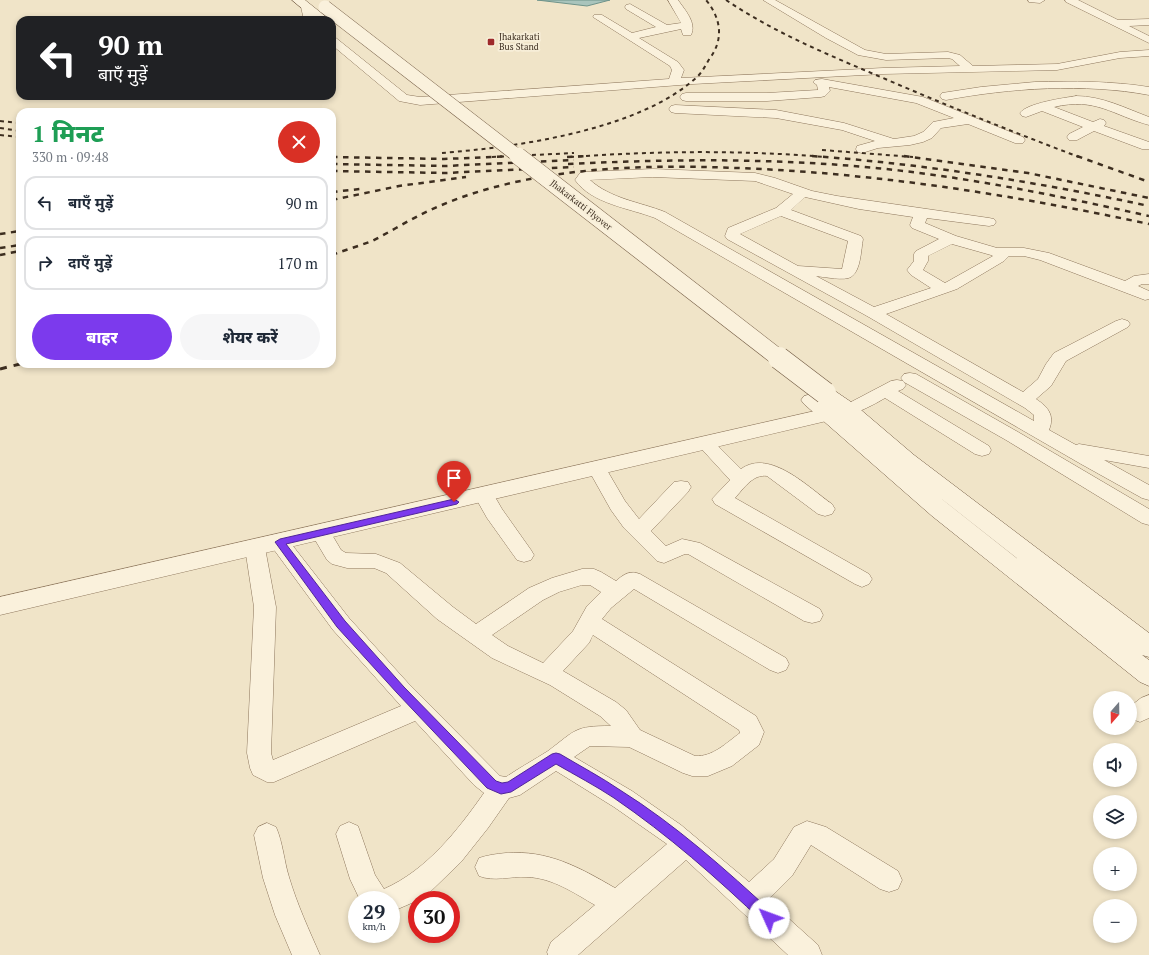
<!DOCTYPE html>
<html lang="hi">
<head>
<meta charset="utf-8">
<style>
  body { margin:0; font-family:"PT Serif","Noto Sans Devanagari",serif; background:#f6f6f7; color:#1f2937; height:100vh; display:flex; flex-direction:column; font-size:15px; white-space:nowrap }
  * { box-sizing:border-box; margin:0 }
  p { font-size:13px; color:#747a83 }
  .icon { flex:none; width:22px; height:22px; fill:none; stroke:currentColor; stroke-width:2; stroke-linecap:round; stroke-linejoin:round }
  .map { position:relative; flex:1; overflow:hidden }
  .panel { position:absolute; left:16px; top:108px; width:320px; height:260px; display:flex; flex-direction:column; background:#fff; border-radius:12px; box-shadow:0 2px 6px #0003 }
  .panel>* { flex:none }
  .hud { position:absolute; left:16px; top:16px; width:320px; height:84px; border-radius:12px; box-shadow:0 2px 6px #0003; background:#202124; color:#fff; overflow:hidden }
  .needle { width:26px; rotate:200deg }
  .fabs { position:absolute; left:1093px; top:691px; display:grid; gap:8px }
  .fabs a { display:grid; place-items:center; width:44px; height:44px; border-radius:50%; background:#fff; box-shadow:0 2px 6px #0003; font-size:20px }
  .speed { position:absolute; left:348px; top:891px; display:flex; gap:8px; font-size:20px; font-weight:700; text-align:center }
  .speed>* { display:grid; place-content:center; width:52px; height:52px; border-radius:50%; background:#fff; box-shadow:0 2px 6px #0003; line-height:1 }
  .speed small { font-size:10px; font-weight:400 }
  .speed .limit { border:6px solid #d22; background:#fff; color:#111 }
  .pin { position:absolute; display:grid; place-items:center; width:34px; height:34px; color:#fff; margin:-41px -17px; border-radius:50% 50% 50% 0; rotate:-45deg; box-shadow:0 0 4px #0007 }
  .pin .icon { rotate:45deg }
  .me { position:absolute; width:44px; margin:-22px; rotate:313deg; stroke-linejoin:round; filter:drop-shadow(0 0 3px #0008) }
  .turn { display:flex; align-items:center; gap:14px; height:84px; padding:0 16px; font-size:18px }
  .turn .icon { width:52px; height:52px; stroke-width:2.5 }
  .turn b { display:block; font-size:28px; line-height:34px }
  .round { display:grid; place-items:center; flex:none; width:42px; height:42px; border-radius:21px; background:#f6f6f7 }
  .overview { display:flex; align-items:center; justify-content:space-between; height:68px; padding:0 16px }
  h1 { font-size:24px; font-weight:800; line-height:30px; color:#1e9e55 }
  .cta { display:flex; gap:8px; margin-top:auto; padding:8px 16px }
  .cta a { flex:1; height:46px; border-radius:24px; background:#7c3aed; color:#fff; font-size:16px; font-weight:800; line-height:46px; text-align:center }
  .cta a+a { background:#f6f6f7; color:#1f2937 }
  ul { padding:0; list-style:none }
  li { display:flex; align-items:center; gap:12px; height:54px; margin:0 8px 6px; padding:0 8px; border:2px solid #e0e1e3; border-radius:12px }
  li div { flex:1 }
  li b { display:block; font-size:15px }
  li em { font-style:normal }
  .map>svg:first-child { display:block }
</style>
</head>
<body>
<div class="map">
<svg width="1149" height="955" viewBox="0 0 1149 955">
  <rect width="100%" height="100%" fill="#f0e4c8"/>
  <polygon fill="#a9c4bc" stroke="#6f938a" points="537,0 610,0 587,6"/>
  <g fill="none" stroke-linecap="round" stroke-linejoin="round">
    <g stroke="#8d765c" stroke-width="1">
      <g id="minor">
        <path d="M668 0H678C685 10 697 23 691 35H683L681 29 639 38 678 62 684 70 681 78 883 68 960 66 952 59 948 58 886 60 858 55 826 38 763 0H775L865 50 886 54 948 52 960 55 973 66 1057 64 1120 52 1149 50V56L1120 58 1057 70 883 74 693 84 420 105 399 101 332 45V37L336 38 407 95 420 97 669 79 672 70 670 66 593 17 594 15H602L632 33 656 27 626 9 625 7 626 5 630 4 667 25 681 23Z"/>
        <polygon points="1028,0 1045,0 1040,3 1029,2"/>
        <polygon points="1065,0 1078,0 1118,20 1149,19 1149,25 1129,26 1149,36 1149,43 1066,2"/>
        <polygon points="306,4 311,7 314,20 304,20 301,7"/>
        <polygon points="822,79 923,97 1023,137 1025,140 1023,143 1015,143 968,124 941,128 932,138 923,142 910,145 878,148 862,153 857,152 856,149 857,146 875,141 842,130 776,118 675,113 671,112 669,109 671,106 675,105 776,110 844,123 894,139 914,136 923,132 933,122 954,118 916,103 829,87 830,91 825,96 821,97 767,101 686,101 682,100 680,97 682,94 686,93 767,93 818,90 817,85 813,82 815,80"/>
        <path d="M1035 82C1072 81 1112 81 1149 87V95C1085 83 1010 88 946 100L942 99 940 96 942 93 981 87Z"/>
        <path d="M1076 96C1102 96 1125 108 1149 117V125C1112 115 1096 97 1054 107L1093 122 1100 119 1104 120 1106 123 1104 126 1149 142V149H1142L1094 131 1077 140H1069L1067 137 1069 134 1083 127 1042 111 1026 117 1022 116 1020 113C1027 103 1064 98 1076 96Z"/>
        <path d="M653 169 755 173 775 178 812 191 837 196 989 218 994 219 996 222 994 225 989 226 927 218 925 223 956 236 997 248H1024L1049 253 1125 281 1134 276 1149 274V284H1142L1138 286 1149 291V299L1145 300 1040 260 1024 256H1009L1004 261 957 289 886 314 1023 392 1038 379 1046 364 1054 353 1116 321 1122 319 1128 321 1130 324 1128 327 1066 361 1051 386 1036 399C1048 407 1055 415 1049 430L1076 445 1079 444 1149 456V468L1104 460 1149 485V500L1142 498 1081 464 655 218C629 208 592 204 575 180L580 173 585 172ZM653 177 755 181 793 194 776 208 728 228 725 236 727 239 867 316 1025 408 1034 415V421L665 212C640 202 611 199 590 180ZM805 197 859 209 913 217 910 225 912 228 939 239 916 251 914 254V261L907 270 911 275 931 288 874 307 816 276C824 277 845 281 851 277 861 271 861 249 863 239L861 236 791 210ZM781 216 848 241 842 269 798 266 740 234ZM952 244 991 255 993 256 945 283 923 270 928 261V256Z"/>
        <polygon points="910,373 916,374 1018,432 1149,509 1149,525 1142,523 1006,440 904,382 901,378 904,374"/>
        <path d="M897 380 903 381 906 385 903 389 898 391 989 446 991 450 989 454 982 456 975 454 885 398C870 407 843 421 826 417L823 413 826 409 851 402 891 381Z"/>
        <path d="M706 438 712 440 741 469C770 448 809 488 832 504L835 509 832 514 825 516 818 514 767 476C753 474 744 488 735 498L869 574 872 579 869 584 862 587 855 584 715 504 712 499 730 480 697 444 700 440Z"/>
        <polygon points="597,463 604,465 625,501 639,519 674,482 681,481 688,482 691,487 688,492 651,531 666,546 682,539 700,543 820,609 823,615 820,621 812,623 804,621 688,554 685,554 664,563 657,561 624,528 611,510 588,469 590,465"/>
        <polygon points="484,488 491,490 502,509 531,550 534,555 531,560 524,562 517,560 487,518 474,495 477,490"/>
        <path d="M321 526 328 528 341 550 346 553 376 554 400 563 453 607 476 624 529 588 552 578 582 569H594L601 572 616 581C624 574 630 570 640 574L786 658 789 664 786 670 778 673 770 670 634 589 611 608 602 619 756 716 764 732 759 745 732 766 708 776H692L683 773 629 747 590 746 574 757 632 791 681 825 749 882 774 859 794 827 807 821 826 827 898 871 902 880 898 889 889 892 880 889 811 845 792 876 768 900 818 945 822 955H788L686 860 578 955H548L547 952 551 942 595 905C574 893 553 878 527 877 511 876 494 882 479 876L475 867 479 858C488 855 496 854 506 853 548 850 579 867 615 888L667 844 614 807 556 771 520 795 509 798 488 828 461 862 431 891 414 902 391 912V900H360L350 879 336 834 340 826 349 822 358 826 375 875 384 889C427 870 458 830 484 793L474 785 415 721 274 782H267L253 775 250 768 247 753 254 607 245 548 248 543 255 541 262 543 265 548 276 607 271 753 273 760 401 706 333 630 272 547 269 542 272 537 279 535 286 537 349 618 408 683 500 776 506 777C519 768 534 760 548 751 576 730 574 726 611 726L600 716 550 685 492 658 437 619 386 573 374 568H347L332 564 327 560 311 533 314 528ZM582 585H590L601 592 587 606 573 631 543 663 508 646 492 635 543 600 559 592ZM593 635 739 730 740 733C726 743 713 757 695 756L640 730 626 710 616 702 563 671 589 643Z"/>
        <polygon points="1149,695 1149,718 1140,722 1132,719 1130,715 1132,705 1141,698"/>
        <path d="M267 823 276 827C283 843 284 861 289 877 297 904 309 930 320 955H292L275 915 263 878 254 835 258 827Z"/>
      </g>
    </g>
    <g stroke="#8d765c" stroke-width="1">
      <polygon id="tertiary" points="828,408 835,409 838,414 835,419 0,615 0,597"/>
    </g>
    <g stroke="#6f573f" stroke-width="1">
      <g id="secondary">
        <polygon points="292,0 305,0 330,20 316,20"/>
        <path d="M825 387 832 389 854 404 914 455 1149 633V657L1142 655 1149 660V686L1140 682 932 516 804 404 801 400 804 396 811 394 816 395 815 393 818 389ZM938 496 1028 567 948 504Z"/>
      </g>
    </g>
    <use href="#minor" fill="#faf1dc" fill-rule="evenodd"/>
    <use href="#tertiary" fill="#faf1dc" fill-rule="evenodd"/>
    <use href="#secondary" fill="#faf1dc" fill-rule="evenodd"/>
    <g stroke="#3d2e20" stroke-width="2" stroke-dasharray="4 4" stroke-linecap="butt">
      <path d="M726 0C775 33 829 55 883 78 948 106 1013 132 1079 157"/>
      <polyline points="0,121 20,123"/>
      <polyline points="0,128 20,131"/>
      <polyline points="0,135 20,137"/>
      <polyline points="822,150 913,157"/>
      <path d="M442 153C517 147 641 130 698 76 703 71 706 64 710 58 724 39 721 18 706 0"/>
      <polyline points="492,157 574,153"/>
      <path d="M570 157C656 151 740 150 825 157"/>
    </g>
    <g stroke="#3d2e20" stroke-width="2.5" stroke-dasharray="5.5 5.5" stroke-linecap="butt">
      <path d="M812 156C925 164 1037 182 1149 206"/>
      <polyline points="904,156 1028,173 1149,198"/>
      <polyline points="1077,156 1149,182"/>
      <polyline points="332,157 444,159 514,156"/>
      <polyline points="567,157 586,156"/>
      <polyline points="332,164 445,166 574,160"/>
      <path d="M568 164C671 159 773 158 876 168 968 177 1059 196 1149 216"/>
      <polyline points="332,171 445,173 574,167"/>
      <polyline points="332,192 360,189"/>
      <polyline points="332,200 399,186 466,177"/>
      <polyline points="0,234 20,231"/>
      <polyline points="0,248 20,245"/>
      <polyline points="0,255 20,251"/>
      <path d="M332 255C345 250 359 246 372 241 388 233 404 223 420 215 446 202 474 192 503 185 579 166 659 165 737 168 876 173 1013 195 1149 224"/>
    </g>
    <polyline stroke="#3d2e20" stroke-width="3" stroke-dasharray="7 7" stroke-linecap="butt" points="0,369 20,364"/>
    <g stroke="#6f573f" stroke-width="14" stroke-linecap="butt">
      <polyline id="secondary-bridge-far2" points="325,7 519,157"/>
    </g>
    <g stroke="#6f573f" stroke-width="18" stroke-linecap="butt">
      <polyline id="secondary-bridge-far1" points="518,156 780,359"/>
    </g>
    <g stroke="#6f573f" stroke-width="23" stroke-linecap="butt">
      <polyline id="secondary-bridge" points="779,358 825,393"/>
    </g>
    <use href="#secondary-bridge-far2" stroke="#faf1dc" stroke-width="13"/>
    <use href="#secondary-bridge-far1" stroke="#faf1dc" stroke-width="17"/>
    <use href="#secondary-bridge" stroke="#faf1dc" stroke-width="22"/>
  </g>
  <path fill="#7c3aed" stroke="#51269a" d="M454 499 459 502 457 504 286 544 345 621 404 687 496 781 502 783 508 782 552 754 556 753 560 754C580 766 601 777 620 790 676 825 726 870 774 914L776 918 774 923 769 925 764 923C717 878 668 835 614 798 596 786 575 775 556 764L511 792 501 794 487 788 397 693 337 627 275 542 280 539Z"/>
  <rect fill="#9e2a2b" stroke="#f7eed8" stroke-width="1.5" x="487" y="38" width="8" height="8" rx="2"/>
  <g text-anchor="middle" stroke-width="3.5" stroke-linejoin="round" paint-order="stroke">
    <g font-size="9" fill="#3d2e20" stroke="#f7eed8" text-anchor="start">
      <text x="499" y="40">Jhakarkati<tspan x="499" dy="10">Bus Stand</tspan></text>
    </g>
    <g font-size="9" fill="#3d2e20" stroke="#f7eed8">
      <text transform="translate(581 205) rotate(38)" y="3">Jhakarkatti Flyover</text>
    </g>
  </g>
</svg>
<div class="fabs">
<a><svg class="needle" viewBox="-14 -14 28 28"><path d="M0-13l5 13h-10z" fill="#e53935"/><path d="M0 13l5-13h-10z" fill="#747a83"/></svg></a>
<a><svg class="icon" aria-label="sound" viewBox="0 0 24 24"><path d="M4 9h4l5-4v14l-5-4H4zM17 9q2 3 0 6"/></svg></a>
<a><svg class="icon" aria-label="layers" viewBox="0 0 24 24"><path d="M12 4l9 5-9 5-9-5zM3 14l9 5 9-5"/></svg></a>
<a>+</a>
<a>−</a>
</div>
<div class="speed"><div>29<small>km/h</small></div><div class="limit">30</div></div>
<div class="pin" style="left:454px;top:502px;background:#d93025"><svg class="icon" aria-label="arrive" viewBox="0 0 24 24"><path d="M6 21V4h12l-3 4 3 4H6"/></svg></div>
<svg class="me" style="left:769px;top:918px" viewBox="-20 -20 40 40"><circle r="19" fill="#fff"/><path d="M0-13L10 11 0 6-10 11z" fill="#7c3aed"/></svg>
<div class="hud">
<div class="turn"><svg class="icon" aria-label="left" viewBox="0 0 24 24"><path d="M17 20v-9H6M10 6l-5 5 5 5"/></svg><div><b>90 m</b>बाएँ मुड़ें</div></div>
</div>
<section class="panel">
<div class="overview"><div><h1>1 मिनट</h1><p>330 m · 09:48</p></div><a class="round" style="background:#d93025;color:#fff"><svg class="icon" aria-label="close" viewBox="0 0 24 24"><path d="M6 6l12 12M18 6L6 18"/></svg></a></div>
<ul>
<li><svg class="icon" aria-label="left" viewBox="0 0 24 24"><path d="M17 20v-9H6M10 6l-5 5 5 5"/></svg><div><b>बाएँ मुड़ें</b></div><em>90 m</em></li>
<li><svg class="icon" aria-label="right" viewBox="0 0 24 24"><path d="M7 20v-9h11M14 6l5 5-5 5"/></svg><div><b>दाएँ मुड़ें</b></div><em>170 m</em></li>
</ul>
<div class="cta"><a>बाहर</a><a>शेयर करें</a></div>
</section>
</div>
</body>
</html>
